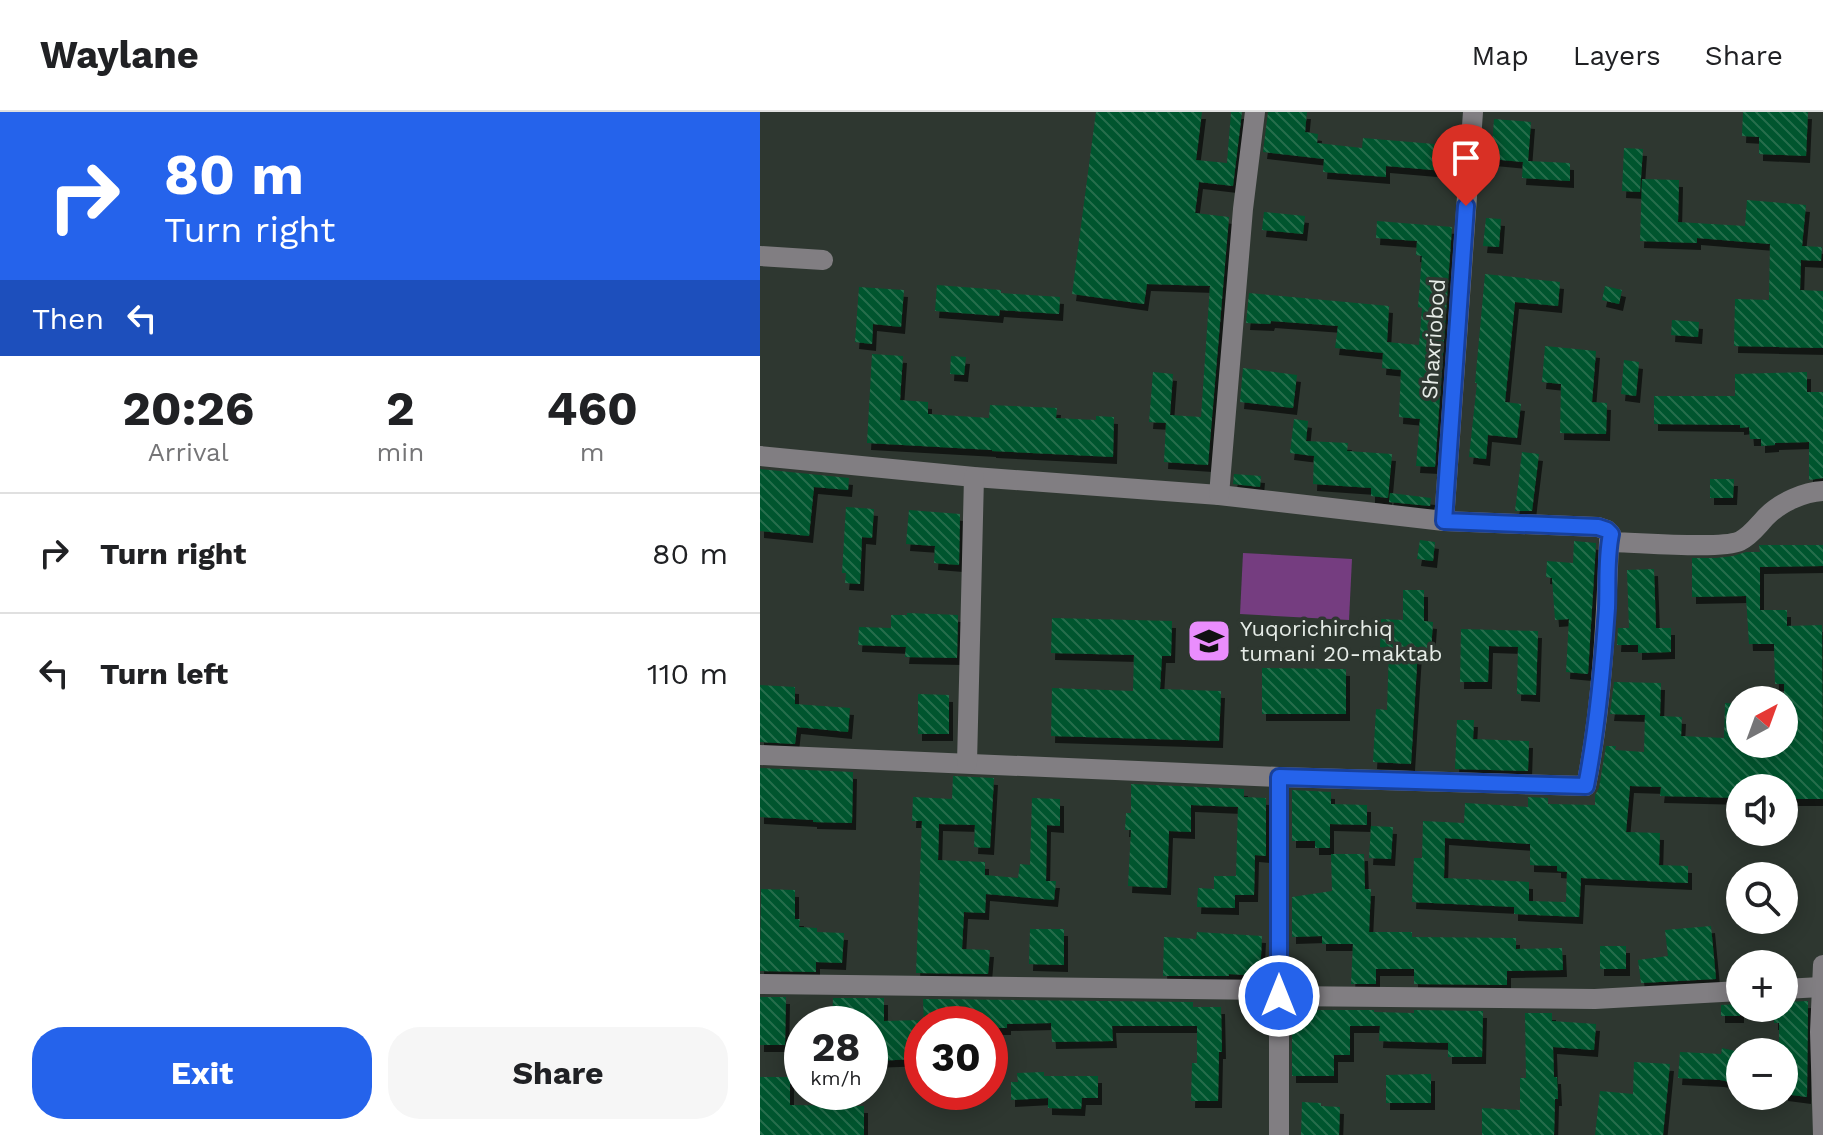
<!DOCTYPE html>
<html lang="en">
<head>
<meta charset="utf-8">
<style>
  body { margin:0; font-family:"Work Sans",sans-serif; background:#f6f6f6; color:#202124; height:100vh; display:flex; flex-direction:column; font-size:30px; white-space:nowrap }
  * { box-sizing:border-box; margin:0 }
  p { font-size:26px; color:#757577 }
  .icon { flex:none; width:44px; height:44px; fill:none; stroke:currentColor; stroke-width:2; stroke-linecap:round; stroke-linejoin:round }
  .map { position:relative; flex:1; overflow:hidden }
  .side { display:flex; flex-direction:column; background:#fff; width:760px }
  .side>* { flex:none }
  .guide { background:#2563eb; color:#fff; overflow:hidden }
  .needle { width:52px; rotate:41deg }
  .fabs { position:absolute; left:966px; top:574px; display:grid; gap:16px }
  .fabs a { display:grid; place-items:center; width:72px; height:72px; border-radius:50%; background:#fff; box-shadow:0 4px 20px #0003; font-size:40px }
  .speed { position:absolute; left:24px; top:894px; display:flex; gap:16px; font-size:40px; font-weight:700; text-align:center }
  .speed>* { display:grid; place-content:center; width:104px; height:104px; border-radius:50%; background:#fff; box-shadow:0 4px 20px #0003; line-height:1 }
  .speed small { font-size:20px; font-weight:400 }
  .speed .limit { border:12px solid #d22; background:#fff; color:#111 }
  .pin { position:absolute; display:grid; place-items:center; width:68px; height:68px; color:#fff; margin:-82px -34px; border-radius:50% 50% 50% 0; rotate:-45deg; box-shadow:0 0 8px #0007 }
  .pin .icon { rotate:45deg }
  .me { position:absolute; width:88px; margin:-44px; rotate:0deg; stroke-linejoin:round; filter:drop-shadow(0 0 6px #0008) }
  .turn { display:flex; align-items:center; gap:28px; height:168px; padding:0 32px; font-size:36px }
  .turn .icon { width:104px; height:104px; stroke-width:2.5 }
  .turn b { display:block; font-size:56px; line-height:68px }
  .then { display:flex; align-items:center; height:76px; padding:0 32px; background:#0003; gap:16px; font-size:30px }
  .eta { display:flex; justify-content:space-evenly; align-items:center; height:136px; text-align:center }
  .eta b { font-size:48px; font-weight:700; line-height:56px }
  .primary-button { display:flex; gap:16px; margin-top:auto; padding:16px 32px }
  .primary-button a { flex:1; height:92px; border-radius:32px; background:#2563eb; color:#fff; font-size:32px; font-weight:700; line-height:92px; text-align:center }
  .primary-button a+a { background:#f6f6f6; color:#202124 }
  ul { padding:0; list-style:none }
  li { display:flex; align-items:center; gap:24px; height:120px; padding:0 32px; border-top:2px solid #e0e0e0 }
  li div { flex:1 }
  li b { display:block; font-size:30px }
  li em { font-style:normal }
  header { display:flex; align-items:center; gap:48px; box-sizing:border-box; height:112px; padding:0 40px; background:#fff; border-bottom:2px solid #e0e0e0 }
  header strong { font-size:38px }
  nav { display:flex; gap:44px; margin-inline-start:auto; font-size:28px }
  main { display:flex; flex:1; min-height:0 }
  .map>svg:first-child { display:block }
</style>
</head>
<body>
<header>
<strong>Waylane</strong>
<nav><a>Map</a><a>Layers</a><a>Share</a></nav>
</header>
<main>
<section class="side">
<div class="guide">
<div class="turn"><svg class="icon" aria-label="right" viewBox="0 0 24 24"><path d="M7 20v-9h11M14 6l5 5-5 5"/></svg><div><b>80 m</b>Turn right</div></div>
<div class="then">Then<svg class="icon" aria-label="left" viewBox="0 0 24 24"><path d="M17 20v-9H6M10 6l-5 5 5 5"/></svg></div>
</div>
<div class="eta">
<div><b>20:26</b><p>Arrival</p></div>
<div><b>2</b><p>min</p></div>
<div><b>460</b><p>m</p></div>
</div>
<ul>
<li><svg class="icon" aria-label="right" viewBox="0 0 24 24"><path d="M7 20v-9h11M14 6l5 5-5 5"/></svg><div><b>Turn right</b></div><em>80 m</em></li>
<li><svg class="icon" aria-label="left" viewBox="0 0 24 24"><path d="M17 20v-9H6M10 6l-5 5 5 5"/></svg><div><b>Turn left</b></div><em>110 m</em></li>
</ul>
<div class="primary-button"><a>Exit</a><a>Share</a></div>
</section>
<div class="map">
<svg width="1063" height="1023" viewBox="0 0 1063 1023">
  <defs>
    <pattern id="building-back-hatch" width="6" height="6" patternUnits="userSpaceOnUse" patternTransform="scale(2)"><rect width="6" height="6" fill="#00552d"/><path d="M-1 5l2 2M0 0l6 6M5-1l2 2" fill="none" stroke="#256e4b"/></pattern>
    <filter id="shadow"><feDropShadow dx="4" dy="7" stdDeviation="0" flood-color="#0009"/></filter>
  </defs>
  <rect width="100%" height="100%" fill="#2e3730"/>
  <polygon fill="#753d80" points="483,441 592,447 589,508 480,502"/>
  <g fill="url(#building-back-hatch)" fill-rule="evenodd" filter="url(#shadow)">
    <polygon points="336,0 442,0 436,48 467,51 471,0 482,0 473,74 439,70 435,101 469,105 448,353 404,350 406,311 389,310 393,260 413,262 410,303 441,305 450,174 387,172 384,192 312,182"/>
    <polygon points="508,0 547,0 545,20 558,22 557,31 602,36 603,26 698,34 696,60 626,54 626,65 563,60 564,47 503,40"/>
    <polygon points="983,0 1048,0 1046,44 999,42 999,25 982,24"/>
    <polygon points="734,7 771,10 768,49 810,51 810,69 762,66 763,50 731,47"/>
    <polygon points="864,36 883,37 880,80 862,79"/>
    <polygon points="882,67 919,68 918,110 985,114 987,88 1046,93 1042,134 1062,135 1061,149 1041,148 1040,178 1063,179 1063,236 974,234 975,187 1009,188 1010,132 937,126 937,131 880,129"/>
    <polygon points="504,100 545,104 543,122 502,118"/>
    <polygon points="726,106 741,107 739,135 723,134"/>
    <polygon points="617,109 692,115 675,355 656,354 660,307 639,305 641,258 622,256 623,241 575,236 578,214 511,209 510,212 486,211 489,181 629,194 627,230 659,233 662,196 658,195 662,144 656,143 657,129 616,126"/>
    <polygon points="725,162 800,170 798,194 755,190 745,290 761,292 757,326 728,323 726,347 709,345 717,271 715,271"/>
    <polygon points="177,173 241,178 241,181 300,185 299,202 240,198 239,204 175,199"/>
    <polygon points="845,174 862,178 859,192 842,188"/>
    <polygon points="99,175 144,178 141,215 113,212 112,232 95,230"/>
    <polygon points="912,208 939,210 938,225 911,223"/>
    <polygon points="785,234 836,239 832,290 847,291 846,322 800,321 801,272 782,270"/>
    <polygon points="112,242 143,244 140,288 168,290 168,302 229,306 230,293 297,296 296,306 336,308 336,304 354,305 353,345 232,339 232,338 107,331"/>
    <polygon points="191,244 206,245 204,263 190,262"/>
    <polygon points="864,248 879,250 876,284 861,282"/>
    <polygon points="483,256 537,263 533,296 480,290"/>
    <polygon points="1047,260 1047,280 1063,280 1063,366 1049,368 1049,330 1015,331 1015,333 1001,334 1001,327 990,327 989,315 980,316 980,313 894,312 894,284 975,284 975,262"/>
    <polygon points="534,307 548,309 546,329 588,331 587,339 632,342 628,386 611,384 611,376 553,372 554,344 530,341"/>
    <polygon points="762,340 779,342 772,399 755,399"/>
    <polygon points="0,357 89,366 88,378 54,375 49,424 0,419"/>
    <polygon points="474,362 501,364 500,375 473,372"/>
    <polygon points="950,367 974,367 973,386 950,386"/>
    <polygon points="630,381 671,386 670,394 629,390"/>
    <polygon points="86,395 114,397 112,426 102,425 100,472 85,471 86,461 82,461"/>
    <polygon points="149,398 200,402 199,453 174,451 175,434 146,432"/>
    <polygon points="660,428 675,430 673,449 657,447"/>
    <polygon points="814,429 836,431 828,562 806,560 809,507 795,508 792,466 786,465 787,449 813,451"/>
    <path d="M999 433H1063V454L1000 455V498H1027V514L1062 513 1063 687H1024V676H1019V671L984 669V676H980V686L900 684 901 675 870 674 866 720 900 721 899 753 928 754V771L821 766 819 805 754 802V795L652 790 654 746H662L663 709 704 711 705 691 768 695V685L788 686V692L835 693V683L839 676 846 634H856L855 638 884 640 885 603 850 602 854 570 901 571 900 604 922 605 921 624 964 626 965 591 980 592V632H1024V572H1015L1014 532H989L986 484 932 485V446H956L973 444 986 440H1000ZM685 726 770 732V753L797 754V759L807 760 806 790 769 789V770L684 766Z"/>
    <polygon points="894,457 896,516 911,516 911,540 878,541 878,533 857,533 858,516 869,516 867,458"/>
    <polygon points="643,478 664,478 664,509 673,510 671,538 658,537 651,652 613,650 616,597 627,598 629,536 620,535 621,507 643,508"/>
    <polygon points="147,501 198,503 197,546 145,545 146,535 98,533 99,515 131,516 131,503 147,503"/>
    <polygon points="292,506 412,509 411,544 402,544 400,577 461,579 459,629 291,624 292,576 373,579 374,543 291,541"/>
    <polygon points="701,517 778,519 776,583 757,582 758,535 729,534 728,570 700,570"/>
    <polygon points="502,556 586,557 586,602 502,602"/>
    <polygon points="0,573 35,575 35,592 90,596 88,620 37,615 35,632 0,630"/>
    <polygon points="158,582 189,583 189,622 158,622"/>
    <polygon points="697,608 714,608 713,627 769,629 768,659 695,657"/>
    <polygon points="0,656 93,660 92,711 53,710 53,708 0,705"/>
    <polygon points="193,664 234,666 230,736 214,735 215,713 179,712 178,748 225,750 225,763 258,766 260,752 270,753 272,686 300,687 300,714 287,713 286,769 296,769 294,788 226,782 225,801 204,800 202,837 230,838 228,862 156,861 162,709 152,709 153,685 192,687"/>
    <polygon points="371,672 484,677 484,685 506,686 506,744 495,743 494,783 475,783 475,796 437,795 438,776 454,777 454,764 476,764 478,695 431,693 431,720 409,719 407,776 368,774 371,718 365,718 366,701 371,701"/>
    <polygon points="532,678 571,680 571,692 607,693 607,713 570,712 570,736 555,736 555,729 532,729"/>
    <polygon points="611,714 633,715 631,747 609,746"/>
    <polygon points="571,742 604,742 605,777 611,777 609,820 652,820 652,825 756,826 756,837 802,836 803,858 747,859 747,873 654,872 654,857 616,857 616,872 591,872 593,832 562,832 562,824 532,825 532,785 572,779"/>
    <polygon points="1,777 35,778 35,807 40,807 39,815 57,816 57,820 84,821 82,851 56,850 56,860 0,859"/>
    <polygon points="951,814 956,867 881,871 878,848 908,844 905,818"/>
    <polygon points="270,817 304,817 304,853 269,852"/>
    <polygon points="437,820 502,824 500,864 469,862 469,864 403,864 404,825 436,827"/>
    <rect x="840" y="834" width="26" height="23"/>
    <polygon points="0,885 26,885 25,933 0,933"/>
    <polygon points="73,886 124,886 124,909 162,908 162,947 110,949 110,912 72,912"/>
    <polygon points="163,887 433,890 433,895 461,895 462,940 459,940 458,989 431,989 432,951 437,951 437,914 352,914 353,929 292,930 291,911 247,912 247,916 230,916 230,912 164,912"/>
    <polygon points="1048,889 1047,985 1024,982 1024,940 1019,940 1019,911 1014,911 1014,896 1024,896 1024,890"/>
    <polygon points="980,892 980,904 961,904 961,893"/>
    <polygon points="562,898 614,898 614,900 654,901 654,898 723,899 722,945 688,945 688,931 619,929 620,914 590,914 590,943 574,943 574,964 532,964 532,899"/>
    <polygon points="765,901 792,901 792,909 836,912 834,938 793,935 794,965 797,965 798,987 795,987 794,1023 722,1023 722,996 760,998 760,966 766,966"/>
    <polygon points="962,936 980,940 980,972 960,968 918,966 920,940 961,942"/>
    <polygon points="874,950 910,952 903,1023 835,1023 840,979 873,982"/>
    <polygon points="284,960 284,964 338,964 338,986 322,986 321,997 288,996 288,986 251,988 251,970 258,970 257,961"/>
    <polygon points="671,962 671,991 626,991 626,963"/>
    <polygon points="0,965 30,965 30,993 104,994 104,1023 0,1023"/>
    <polygon points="542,990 561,991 561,994 580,995 579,1023 541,1023"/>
  </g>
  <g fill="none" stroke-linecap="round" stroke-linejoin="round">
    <g stroke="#817e82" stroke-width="20">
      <polyline points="0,144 63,148"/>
      <path d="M0 344 214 365 459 383 684 409 838 415 847 418 851 422 849 430C875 430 961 438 980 429 992 423 998 413 1007 404 1021 390 1044 380 1063 379"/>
      <polyline points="459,383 483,97 495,0"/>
      <polyline points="684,409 713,0"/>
      <path d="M0 643 519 665 826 674C842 594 846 511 849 430"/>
      <polyline points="207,651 214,365"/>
      <polyline points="0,872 519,878"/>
      <polyline points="1024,877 1061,875"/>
      <polyline points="519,884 835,887 980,879"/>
      <polyline points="519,1023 519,665"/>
      <polyline points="1063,1023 1060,920 1063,853"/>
    </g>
  </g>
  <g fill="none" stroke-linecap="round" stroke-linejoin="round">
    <g stroke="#184099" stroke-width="20">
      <path id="route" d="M519 884V665L826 674C837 618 843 554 847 496 848 472 846 446 851 422L847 418 838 415 684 409 706 94"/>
    </g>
    <use href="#route" stroke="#2563eb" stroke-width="14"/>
  </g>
  <defs>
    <g id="school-square" transform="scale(2.3)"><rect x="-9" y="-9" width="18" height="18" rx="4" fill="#ea8dfd" stroke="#2e3730"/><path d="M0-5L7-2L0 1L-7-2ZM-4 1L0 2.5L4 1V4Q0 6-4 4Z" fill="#111"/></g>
  </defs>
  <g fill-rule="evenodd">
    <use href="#school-square" x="449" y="529"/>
  </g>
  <g text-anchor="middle" stroke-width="7" stroke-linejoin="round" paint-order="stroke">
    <g font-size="22" fill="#e6ece7" stroke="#2e3730">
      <text transform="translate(673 227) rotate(-86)" y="8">Shaxriobod</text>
    </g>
    <g font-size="22" fill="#e6ece7" stroke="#2e3730" text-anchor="start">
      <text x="480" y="524">Yuqorichirchiq<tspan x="480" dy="25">tumani 20-maktab</tspan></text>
    </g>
  </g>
</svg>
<div class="fabs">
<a><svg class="needle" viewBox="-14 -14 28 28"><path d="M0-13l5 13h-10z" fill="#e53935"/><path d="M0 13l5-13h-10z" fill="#757577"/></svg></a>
<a><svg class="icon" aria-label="sound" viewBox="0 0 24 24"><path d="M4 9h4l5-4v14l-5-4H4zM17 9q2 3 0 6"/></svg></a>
<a><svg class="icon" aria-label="search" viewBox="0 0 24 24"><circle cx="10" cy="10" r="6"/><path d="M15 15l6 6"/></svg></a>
<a>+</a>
<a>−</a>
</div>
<div class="speed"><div>28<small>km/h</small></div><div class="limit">30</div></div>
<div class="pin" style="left:706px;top:94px;background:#d93025"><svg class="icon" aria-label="arrive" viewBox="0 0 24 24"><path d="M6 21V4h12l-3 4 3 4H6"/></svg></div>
<svg class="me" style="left:519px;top:884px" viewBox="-20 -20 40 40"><circle r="17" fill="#2563eb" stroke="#fff" stroke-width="3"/><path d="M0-11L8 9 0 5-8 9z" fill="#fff"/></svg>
</div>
</main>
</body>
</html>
